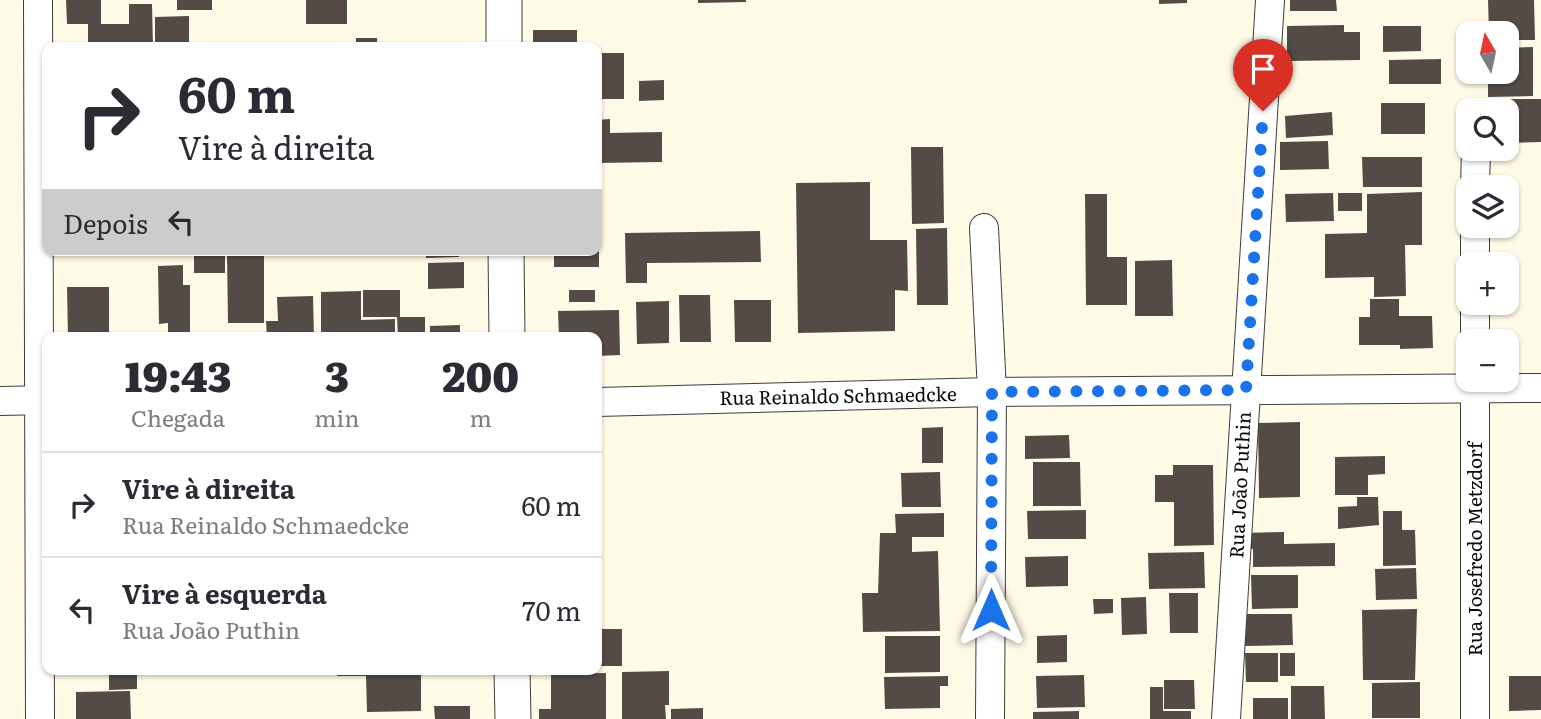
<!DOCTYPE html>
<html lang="pt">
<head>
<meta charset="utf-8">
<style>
  body { margin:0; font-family:Literata,serif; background:#f2f2f3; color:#2b2b33; height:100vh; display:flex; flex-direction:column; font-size:26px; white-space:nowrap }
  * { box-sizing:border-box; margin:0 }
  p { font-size:23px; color:#7c7c81 }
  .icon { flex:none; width:38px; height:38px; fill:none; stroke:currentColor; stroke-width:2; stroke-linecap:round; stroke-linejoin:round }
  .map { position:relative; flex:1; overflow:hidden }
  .panel { position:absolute; left:42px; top:332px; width:560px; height:343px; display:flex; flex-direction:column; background:#fff; border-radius:14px; box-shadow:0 2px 5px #0004 }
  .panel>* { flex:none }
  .top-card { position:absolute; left:42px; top:42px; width:560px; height:214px; border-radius:14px; box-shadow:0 2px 5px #0004; background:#fff; color:#2b2b33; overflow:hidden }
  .needle { width:46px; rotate:351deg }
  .tools { position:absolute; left:1456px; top:21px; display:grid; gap:14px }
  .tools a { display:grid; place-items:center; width:63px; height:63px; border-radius:14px; background:#fff; box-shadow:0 2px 5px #0004; font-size:35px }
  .pin { position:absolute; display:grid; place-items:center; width:60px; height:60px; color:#fff; margin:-72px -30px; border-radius:50% 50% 50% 0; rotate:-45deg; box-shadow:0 0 7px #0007 }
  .pin .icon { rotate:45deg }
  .me { position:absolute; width:77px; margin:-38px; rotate:0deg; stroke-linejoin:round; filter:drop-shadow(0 0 5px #0008) }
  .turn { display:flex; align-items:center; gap:24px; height:147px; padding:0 21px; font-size:32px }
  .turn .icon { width:91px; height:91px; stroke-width:2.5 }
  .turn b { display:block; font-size:49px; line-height:60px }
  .then { display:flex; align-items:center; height:66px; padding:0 21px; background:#0003; gap:14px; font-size:26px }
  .eta { display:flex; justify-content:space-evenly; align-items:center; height:119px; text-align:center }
  .eta b { font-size:42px; font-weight:800; line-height:49px }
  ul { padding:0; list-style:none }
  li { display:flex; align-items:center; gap:21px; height:105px; padding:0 21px; border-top:2px solid #e1e1e2 }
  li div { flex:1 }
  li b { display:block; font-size:26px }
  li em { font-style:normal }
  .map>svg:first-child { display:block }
</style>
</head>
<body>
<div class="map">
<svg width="1541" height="719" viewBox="0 0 1541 719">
  <rect width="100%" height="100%" fill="#fffbe6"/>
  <g fill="#524b46">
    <polygon points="66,0 101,0 101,24 129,24 129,4 152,4 153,47 88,47 88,24 67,24"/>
    <rect x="177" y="0" width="35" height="10"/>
    <rect x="306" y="0" width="41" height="24"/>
    <polygon points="698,0 746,0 746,2 698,3"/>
    <polygon points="1159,0 1187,0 1187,3 1159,4"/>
    <polygon points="1290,0 1336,0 1337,11 1290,11"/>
    <polygon points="1488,0 1534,0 1535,40 1507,40 1507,33 1489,33"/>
    <polygon points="189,16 189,47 155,47 155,17"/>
    <polygon points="1344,25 1344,32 1360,32 1360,60 1287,61 1287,26"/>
    <polygon points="1383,26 1421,26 1421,51 1383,52"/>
    <rect x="533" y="30" width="44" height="17"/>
    <rect x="356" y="38" width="21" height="9"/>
    <polygon points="1533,47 1533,96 1488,97 1488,72 1507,72 1507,48"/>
    <rect x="597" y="53" width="27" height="46"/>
    <polygon points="1441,59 1441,84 1389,84 1389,60"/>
    <polygon points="664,80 664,100 639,101 639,81"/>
    <polygon points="1486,99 1541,99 1541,142 1507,143 1507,110 1486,110"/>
    <rect x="1381" y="103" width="44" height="31"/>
    <polygon points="1332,112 1333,135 1286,138 1285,116"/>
    <polygon points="610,119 610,133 662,132 662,162 597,163 597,120"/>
    <polygon points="1328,141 1329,169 1280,170 1280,142"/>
    <polygon points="911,147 943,147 944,223 912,224"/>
    <polygon points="1362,157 1422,157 1422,187 1363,187"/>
    <polygon points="870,182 870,240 907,240 908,291 895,290 895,331 798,333 796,183"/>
    <polygon points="1422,192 1422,245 1405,245 1406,296 1374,297 1374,277 1325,278 1325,234 1367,233 1367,194"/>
    <polygon points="1333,193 1334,221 1286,222 1285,194"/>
    <rect x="1338" y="193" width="24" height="18"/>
    <polygon points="1085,194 1107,194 1107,257 1127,257 1127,305 1086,305"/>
    <polygon points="947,228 948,305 917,305 916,229"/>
    <polygon points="760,231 761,262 647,263 647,283 626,283 625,233"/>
    <rect x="194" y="250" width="31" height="23"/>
    <polygon points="426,250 459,250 459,257 426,258"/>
    <rect x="554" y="250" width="45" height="17"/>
    <polygon points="227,254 264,254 264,323 228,323"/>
    <polygon points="1172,260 1173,316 1135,316 1135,261"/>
    <polygon points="464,262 464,288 428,289 428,263"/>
    <polygon points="183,265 183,285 190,285 190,336 168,336 168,323 159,324 158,266"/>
    <polygon points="67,287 109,287 109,338 68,338"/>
    <polygon points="363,290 400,290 400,317 425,317 425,338 398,338 397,317 363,317"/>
    <rect x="569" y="290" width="26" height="12"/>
    <polygon points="361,291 361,320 395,319 395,338 321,338 321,292"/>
    <polygon points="679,295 710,295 711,342 680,342"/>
    <polygon points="313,296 314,338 267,338 266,321 278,321 277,297"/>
    <polygon points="1370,299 1399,299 1399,316 1432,316 1433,348 1400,349 1400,345 1359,345 1359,317 1370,317"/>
    <polygon points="734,300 771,300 771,342 735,342"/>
    <polygon points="669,301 669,343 637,344 636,302"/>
    <polygon points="619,310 620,355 597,356 597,338 559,338 558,311"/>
    <polygon points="460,325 460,338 430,338 430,326"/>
    <polygon points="1300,422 1300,497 1259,498 1258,423"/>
    <polygon points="943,427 943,463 922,463 922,428"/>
    <polygon points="1069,435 1070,458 1025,459 1025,436"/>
    <polygon points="1385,456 1385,474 1368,475 1368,495 1335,495 1335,457"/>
    <polygon points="1033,462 1080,462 1081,506 1033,506"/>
    <polygon points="1173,465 1213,465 1214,545 1174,546 1174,502 1155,502 1155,475 1173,475"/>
    <polygon points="940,472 941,507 902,507 901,473"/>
    <polygon points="1357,497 1378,497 1379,525 1338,529 1338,507 1357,506"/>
    <polygon points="1086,510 1086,539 1028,539 1027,511"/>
    <polygon points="1383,511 1402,511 1402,530 1415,530 1416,565 1383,566"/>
    <polygon points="944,513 944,537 912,537 912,552 938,551 940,631 863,632 862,593 878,593 880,533 896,533 895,514"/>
    <polygon points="1284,532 1284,544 1335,543 1335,566 1253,567 1253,549 1242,550 1241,533"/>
    <polygon points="1204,552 1205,588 1149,589 1148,553"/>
    <polygon points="1068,556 1068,586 1026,587 1025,557"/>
    <polygon points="1416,568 1417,599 1376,600 1375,569"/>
    <polygon points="1251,575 1298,575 1298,608 1252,609"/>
    <polygon points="1169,593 1198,593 1198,633 1170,633"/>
    <polygon points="1146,597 1147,634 1122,635 1121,598"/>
    <polygon points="1093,599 1113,599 1113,613 1094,614"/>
    <polygon points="1417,609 1415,680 1363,680 1362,610"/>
    <polygon points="1244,614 1292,614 1293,645 1245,646"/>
    <rect x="597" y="629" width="25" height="37"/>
    <polygon points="1067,635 1067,662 1037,663 1037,636"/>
    <polygon points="885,636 940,636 940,672 885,673"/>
    <polygon points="1245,653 1278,653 1278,682 1246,682"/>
    <rect x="1280" y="653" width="15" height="23"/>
    <polygon points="109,670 137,670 137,689 109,690"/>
    <polygon points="337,670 421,670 421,711 367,712 366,676 337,676"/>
    <polygon points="669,671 669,705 665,705 666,719 622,719 622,672"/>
    <polygon points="606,673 606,719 539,719 539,709 551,709 551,674"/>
    <polygon points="1084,675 1085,707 1037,708 1036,676"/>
    <polygon points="948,676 948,686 940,686 940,708 885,709 884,677"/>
    <polygon points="1509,676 1541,676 1541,710 1509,711"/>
    <polygon points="1164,680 1194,680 1195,709 1164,709"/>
    <polygon points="1420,682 1420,718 1372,718 1372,683"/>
    <polygon points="1291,686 1324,686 1325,719 1291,719"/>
    <polygon points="1150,687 1163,687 1163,711 1191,711 1191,719 1150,719"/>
    <polygon points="130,691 131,719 76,719 76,692"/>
    <rect x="1253" y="698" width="35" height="21"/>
    <polygon points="434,706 470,706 470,719 435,719"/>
    <polygon points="703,708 703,719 671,719 671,709"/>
    <polygon points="1079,711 1079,719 1033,719 1033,712"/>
  </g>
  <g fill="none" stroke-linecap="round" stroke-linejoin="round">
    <g stroke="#3d3d3d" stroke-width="30">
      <g id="minor">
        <polyline points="38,0 40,719"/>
        <polyline points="1475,187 1476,149"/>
        <polyline points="984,228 992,392 990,719"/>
        <polyline points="1475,264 1475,226"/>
        <polyline points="1475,341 1475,303"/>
        <polyline points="1475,380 1475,719"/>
        <polyline points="0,401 47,400"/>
        <polyline points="597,402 992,392 1541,388"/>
        <polyline points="1226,719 1270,0"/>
      </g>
    </g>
    <g stroke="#3d3d3d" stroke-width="37">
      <g id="tertiary">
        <polyline points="504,0 504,47"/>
        <polyline points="506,250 507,338"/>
        <polyline points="512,670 513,719"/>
      </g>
    </g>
    <use href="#minor" stroke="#fff" stroke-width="28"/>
    <use href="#tertiary" stroke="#fff" stroke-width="35"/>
  </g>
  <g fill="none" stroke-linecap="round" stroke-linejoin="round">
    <polyline stroke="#1a73e8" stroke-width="12" stroke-dasharray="0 21.6" points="991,610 992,392 1246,390 1263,111"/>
  </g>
  <g text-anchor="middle" stroke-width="7" stroke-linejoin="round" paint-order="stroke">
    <g font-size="19" fill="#0a0a0a" stroke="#fff">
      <text transform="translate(838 396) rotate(-1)" y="7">Rua Reinaldo Schmaedcke</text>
      <text transform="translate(1240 485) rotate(-87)" y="7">Rua João Puthin</text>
      <text transform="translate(1475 549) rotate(-90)" y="7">Rua Josefredo Metzdorf</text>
    </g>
  </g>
</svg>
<div class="tools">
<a><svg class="needle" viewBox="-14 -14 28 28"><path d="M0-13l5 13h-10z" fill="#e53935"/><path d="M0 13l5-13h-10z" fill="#7c7c81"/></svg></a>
<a><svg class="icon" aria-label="search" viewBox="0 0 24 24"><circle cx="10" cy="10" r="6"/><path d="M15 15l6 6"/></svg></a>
<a><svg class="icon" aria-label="layers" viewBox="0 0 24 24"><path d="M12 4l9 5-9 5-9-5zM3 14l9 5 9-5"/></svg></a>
<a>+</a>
<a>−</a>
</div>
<div class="pin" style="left:1263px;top:111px;background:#d93025"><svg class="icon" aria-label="arrive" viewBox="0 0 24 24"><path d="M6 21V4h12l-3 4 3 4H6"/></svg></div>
<svg class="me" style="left:991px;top:610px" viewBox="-20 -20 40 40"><path d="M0-17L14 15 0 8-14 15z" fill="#1a73e8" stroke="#fff" stroke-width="4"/></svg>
<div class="top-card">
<div class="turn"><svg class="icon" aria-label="right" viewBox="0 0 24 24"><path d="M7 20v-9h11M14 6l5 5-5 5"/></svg><div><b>60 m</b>Vire à direita</div></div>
<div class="then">Depois<svg class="icon" aria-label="left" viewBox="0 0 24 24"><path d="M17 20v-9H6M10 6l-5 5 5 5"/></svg></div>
</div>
<section class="panel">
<div class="eta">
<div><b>19:43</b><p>Chegada</p></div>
<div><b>3</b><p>min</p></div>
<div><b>200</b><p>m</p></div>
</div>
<ul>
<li><svg class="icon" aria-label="right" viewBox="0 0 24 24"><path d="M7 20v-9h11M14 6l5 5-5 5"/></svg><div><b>Vire à direita</b><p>Rua Reinaldo Schmaedcke</p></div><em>60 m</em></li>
<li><svg class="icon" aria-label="left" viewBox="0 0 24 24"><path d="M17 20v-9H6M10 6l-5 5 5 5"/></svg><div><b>Vire à esquerda</b><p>Rua João Puthin</p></div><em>70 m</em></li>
</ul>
</section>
</div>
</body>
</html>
